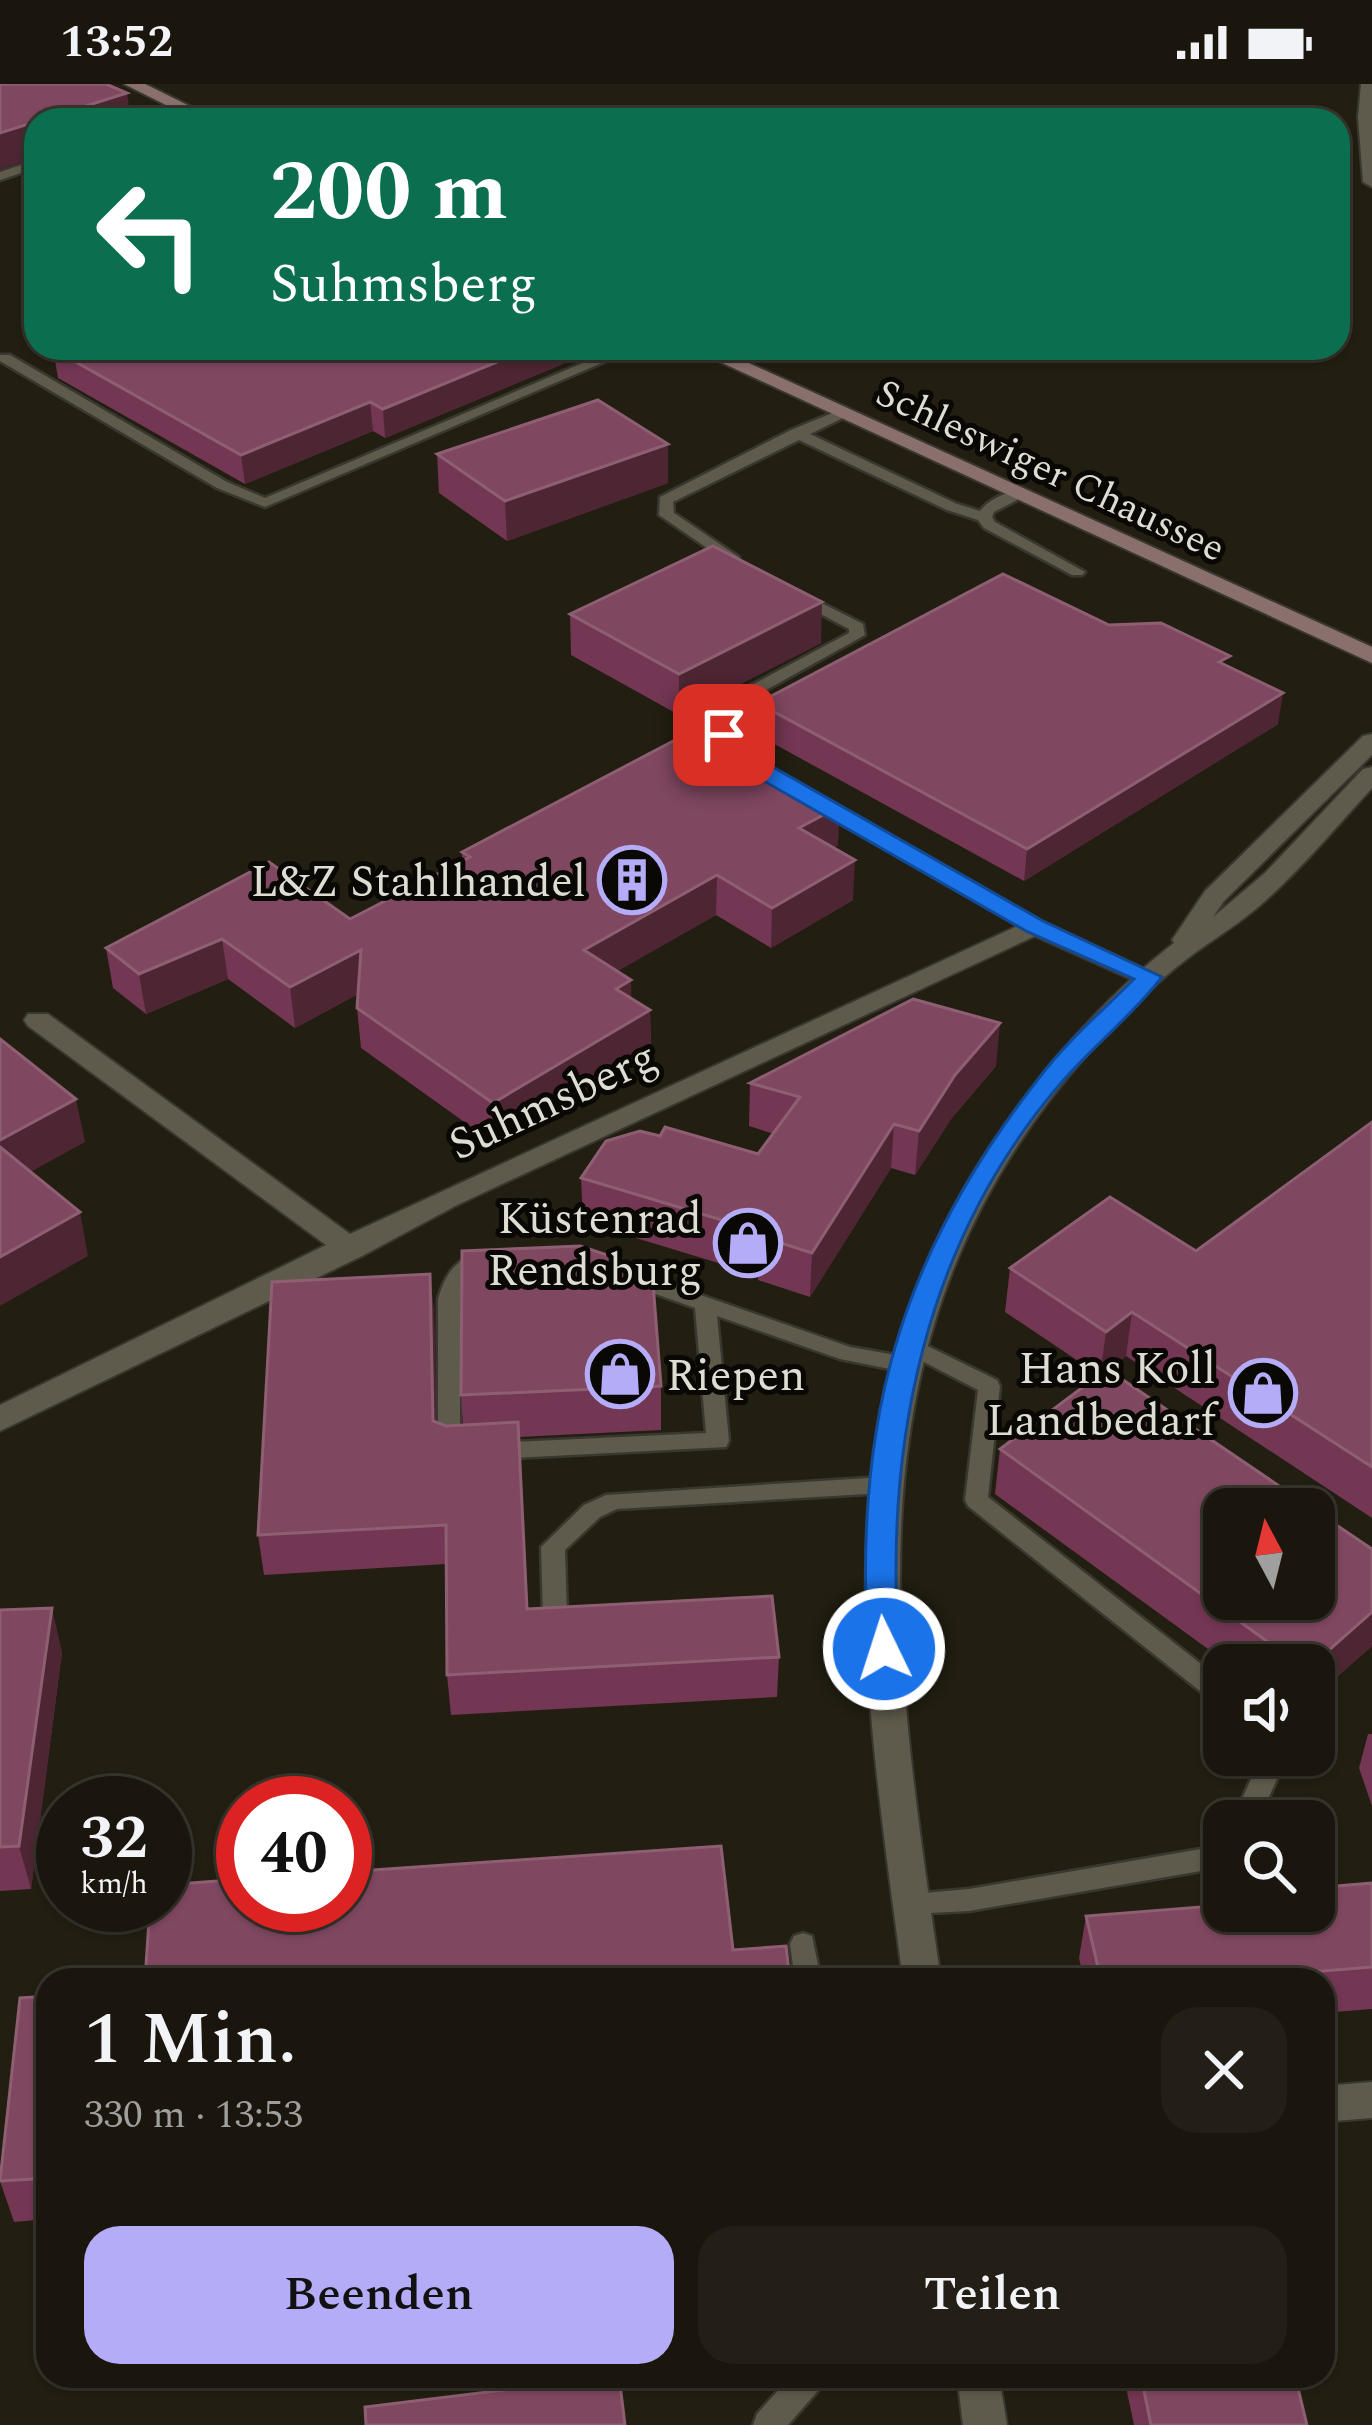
<!DOCTYPE html>
<html lang="de">
<head>
<meta charset="utf-8">
<style>
  body { margin:0; font-family:Spectral,serif; background:#231f16; color:#f1f3f6; height:100vh; display:flex; flex-direction:column; font-size:45px; white-space:nowrap }
  * { box-sizing:border-box; margin:0 }
  p { font-size:39px; color:#9f9f9d }
  .icon { flex:none; width:66px; height:66px; fill:none; stroke:currentColor; stroke-width:2; stroke-linecap:round; stroke-linejoin:round }
  .map { position:relative; flex:1; overflow:hidden }
  .drawer { position:absolute; left:36px; top:1884px; width:1299px; height:420px; display:flex; flex-direction:column; background:#1a160d; border-radius:36px; box-shadow:0 3px 9px #0004,0 0 0 3px #38352e }
  .drawer>* { flex:none }
  .guide { position:absolute; left:24px; top:24px; width:1326px; height:252px; border-radius:36px; box-shadow:0 3px 9px #0004,0 0 0 3px #38352e; background:#0b6e4f; color:#fff; overflow:hidden }
  .needle { width:78px; rotate:353deg }
  .tools { position:absolute; left:1203px; top:1404px; display:grid; gap:24px }
  .tools a { display:grid; place-items:center; width:132px; height:132px; border-radius:24px; background:#1a160d; box-shadow:0 3px 9px #0004,0 0 0 3px #38352e; font-size:60px }
  .speed { position:absolute; left:36px; top:1692px; display:flex; gap:24px; font-size:60px; font-weight:700; text-align:center }
  .speed>* { display:grid; place-content:center; width:156px; height:156px; border-radius:50%; background:#1a160d; box-shadow:0 3px 9px #0004,0 0 0 3px #38352e; line-height:1 }
  .speed small { font-size:30px; font-weight:400 }
  .speed .limit { border:18px solid #d22; background:#fff; color:#111 }
  .pin { position:absolute; display:grid; place-items:center; width:102px; height:102px; color:#fff; margin:-51px; border-radius:24px; box-shadow:0 6px 18px #0006 }
  .me { position:absolute; width:132px; margin:-66px; rotate:356deg; stroke-linejoin:round; filter:drop-shadow(0 0 9px #0008) }
  .turn { display:flex; align-items:center; gap:42px; height:252px; padding:0 48px; font-size:54px }
  .turn .icon { width:156px; height:156px; stroke-width:2.5 }
  .turn b { display:block; font-size:84px; line-height:102px }
  .round { display:grid; place-items:center; flex:none; width:126px; height:126px; border-radius:36px; background:#231f16 }
  .head { display:flex; align-items:center; justify-content:space-between; height:204px; padding:0 48px }
  h1 { font-size:72px; font-weight:600; line-height:90px }
  .cta { display:flex; gap:24px; margin-top:auto; padding:24px 48px }
  .cta a { flex:1; height:138px; border-radius:36px; background:#b5acf8; color:#111; font-size:48px; font-weight:600; line-height:138px; text-align:center }
  .cta a+a { background:#231f16; color:#f1f3f6 }
  .status { display:flex; justify-content:space-between; align-items:center; height:84px; padding:0 60px; background:#1a160d; direction:ltr }
  .status svg { height:33px; fill:currentColor }
  .map>svg:first-child { display:block }
</style>
</head>
<body>
<div class="status"><b>13:52</b><svg viewBox="0 0 49 12"><path d="M0 12V9h3v3zM5 12V6h3v6zM10 12V3h3v9zM15 12V0h3v12zM26 1h20v11H26zM47 4h2v5h-2z"/></svg></div>
<div class="map">
<svg width="1372" height="2341" viewBox="0 0 1372 2341">
  <rect width="100%" height="100%" fill="#221e11"/>
  <g fill="none" stroke-linecap="round" stroke-linejoin="round">
    <g stroke="#39372f" stroke-width="5">
      <g id="service">
        <polygon points="36,76 36,84 0,96 0,88"/>
        <polygon points="618,264 632,266 265,423 217,404 0,277 0,271 10,271 227,398 265,414"/>
        <path d="M842 325 849 329 847 332 810 350 957 420 980 427C988 416 1010 405 1023 407V413L994 428 992 433 995 438 1085 488 1082 491H1072L984 444 978 436 947 426 799 356 673 418 674 429 739 473V479H729L659 431 660 413 791 346Z"/>
        <polygon points="798,507 863,540 865,551 732,625 732,650 759,680 756,684 744,684 716,651 718,619 849,549 849,545 792,515 792,509"/>
        <polygon points="814,711 1041,838 1044,842 1041,846 1029,846 808,720 805,716"/>
        <path d="M485 1167 496 1174 467 1193 460 1215V1369L457 1375H441L438 1369V1215C446 1187 457 1174 485 1167Z"/>
        <polygon points="626,1185 850,1263 913,1274 916,1280 913,1286 905,1288 840,1275 717,1232 729,1357 726,1363 492,1375 484,1373 481,1367 484,1361 492,1359 706,1349 695,1224 619,1197 615,1192"/>
        <polygon points="909,1253 997,1296 1000,1302 988,1413 1224,1598 1224,1622 1215,1619 968,1422 965,1416 978,1306 901,1266 898,1261 901,1256"/>
        <polygon points="883,1393 891,1395 894,1401 891,1407 883,1409 617,1425 600,1433 565,1466 567,1532 563,1539 555,1541 547,1539 543,1532 541,1463 584,1421 606,1411"/>
        <polygon points="1262,1671 1288,1671 1258,1737 1232,1737"/>
        <polygon points="1224,1761 1224,1783 969,1827 911,1830 902,1827 898,1819 902,1811 969,1805"/>
        <polygon points="803,1849 812,1852 821,1896 795,1896 790,1860 794,1852"/>
        <polygon points="791,2292 826,2292 822,2302 788,2341 753,2341 757,2330"/>
      </g>
    </g>
    <g stroke="#39372f" stroke-width="4">
      <g id="minor">
        <polygon points="1035,834 1162,893 1149,901 1140,899 1035,852 457,1121 362,1172 0,1347 0,1321 326,1161 28,942 24,936 28,930 48,930 350,1150"/>
        <polygon points="1372,1998 1372,2034 1323,2038 1323,2002"/>
      </g>
    </g>
    <g stroke="#39372f" stroke-width="4">
      <g id="tertiary">
        <polygon points="1361,0 1372,0 1372,103 1363,98 1358,33"/>
        <path d="M1372 650V671L1224 817 1213 833 1265 789 1363 685 1372 683V704C1337 742 1304 782 1265 817 1243 837 1217 853 1192 871 1156 898 1123 931 1093 964 840 1245 891 1553 941 1896H903C862 1588 813 1308 1007 1038 1055 971 1108 910 1174 859L1172 856 1205 807 1363 652Z"/>
        <polygon points="957,2292 999,2292 1007,2341 963,2341"/>
      </g>
    </g>
    <g stroke="#39372f" stroke-width="4">
      <g id="secondary">
        <polygon points="124,0 145,0 218,36 196,36"/>
        <polygon points="690,264 716,264 1372,563 1372,579"/>
      </g>
    </g>
    <use href="#service" fill="#5e5b4c" fill-rule="evenodd"/>
    <use href="#minor" fill="#5e5b4c" fill-rule="evenodd"/>
    <use href="#tertiary" fill="#5e5b4c" fill-rule="evenodd"/>
    <use href="#secondary" fill="#8a706c" fill-rule="evenodd"/>
  </g>
  <g fill="#733653">
    <polygon points="56,264 601,264 385,354 373,347 245,400 58,294 53,265"/>
    <polygon points="668,360 668,399 507,457 439,409 437,370"/>
    <polygon points="570,530 821,559 679,631 571,571"/>
    <polygon points="1109,541 1229,583 1278,640 1024,797 758,651 758,619"/>
    <polygon points="838,761 833,764 853,816 771,864 716,831 617,887 631,914 650,926 651,967 495,1060 361,964 357,924 358,910 295,944 228,895 146,930 113,904 106,864 350,835 462,777 462,768"/>
    <polygon points="996,982 951,1035 915,1091 891,1084 810,1213 758,1196 758,1191 583,1138 581,1094 660,1052 758,1070 774,1050 749,1042 750,999"/>
    <polygon points="1372,1038 1372,1434 1126,1272 1108,1286 1372,1465 1372,1562 1314,1613 1314,1581 1230,1581 995,1410 1000,1365 1099,1291 1005,1228 1010,1184 1196,1167"/>
    <polygon points="430,1190 434,1230 436,1338 446,1342 463,1341 461,1311 661,1302 661,1346 519,1353 528,1525 779,1573 777,1613 451,1631 447,1591 446,1480 264,1491 258,1451"/>
    <polygon points="0,1526 62,1568 31,1805 0,1807"/>
    <polygon points="1368,1650 1372,1650 1372,1722 1359,1684"/>
    <polygon points="1372,1799 1372,1925 1323,1929 1323,1896 1084,1896 1079,1874 1086,1832 1209,1822 1211,1812"/>
    <polygon points="48,1912 48,2135 14,2138 0,2097"/>
    <polygon points="1129,2292 1295,2292 1307,2341 1134,2341 1126,2303"/>
  </g>
  <g fill="#4e2533">
    <polygon points="127,9 131,36 40,36"/>
    <polygon points="36,37 36,74 0,85 0,49"/>
    <polygon points="531,264 601,264 385,354 383,325"/>
    <polygon points="370,318 373,347 245,400 241,371"/>
    <polygon points="668,360 668,399 507,457 505,417"/>
    <polygon points="822,518 821,559 679,631 679,590"/>
    <polygon points="1283,609 1278,640 1024,797 1027,765"/>
    <polygon points="840,722 838,761 798,784 799,744"/>
    <polygon points="855,776 853,816 771,864 772,824"/>
    <polygon points="717,791 716,831 585,906 584,866"/>
    <polygon points="222,855 228,895 146,930 139,890"/>
    <polygon points="361,866 365,906 295,944 290,903"/>
    <polygon points="631,896 632,937 616,905"/>
    <polygon points="650,926 651,967 495,1060 493,1019"/>
    <polygon points="1000,939 996,982 951,1035 915,1091 919,1047 955,991"/>
    <polygon points="76,1015 85,1058 5,1102 0,1081 0,1056"/>
    <polygon points="894,1040 891,1084 810,1213 812,1169"/>
    <polygon points="80,1128 88,1172 0,1222 0,1173"/>
    <polygon points="430,1190 434,1230 437,1377 433,1337"/>
    <polygon points="1132,1228 1126,1272 1100,1292 1106,1248"/>
    <polygon points="52,1524 62,1568 31,1805 19,1762"/>
    <polygon points="1372,1528 1372,1562 1314,1613 1314,1581 1312,1581"/>
  </g>
  <g fill="#7f4760" stroke="#8e5f72" stroke-width="3">
    <polygon points="0,0 106,0 127,9 0,49"/>
    <polygon points="56,264 531,264 383,325 370,318 241,371 53,265"/>
    <polygon points="598,316 668,360 505,417 437,370"/>
    <polygon points="713,462 822,518 679,590 570,530"/>
    <polygon points="1003,490 1109,541 1161,539 1230,572 1219,578 1283,609 1027,765 758,619"/>
    <polygon points="700,643 840,722 799,744 855,776 772,824 717,791 584,866 631,896 616,905 650,926 493,1019 357,924 361,866 290,903 222,855 139,890 106,864 269,778 350,835 470,773 462,768"/>
    <polygon points="913,915 1000,939 955,991 919,1047 894,1040 812,1169 759,1152 762,1148 581,1094 606,1057 640,1047 660,1052 665,1043 758,1070 800,1013 750,999"/>
    <polygon points="0,955 76,1015 0,1056"/>
    <polygon points="1372,1038 1372,1383 1132,1228 1106,1248 1010,1184 1110,1113 1196,1167"/>
    <polygon points="0,1063 80,1128 0,1173"/>
    <polygon points="580,1162 652,1186 661,1302 461,1311 462,1167"/>
    <polygon points="430,1190 433,1337 446,1342 518,1338 527,1525 772,1512 779,1573 447,1591 446,1441 258,1451 272,1198"/>
    <polygon points="1107,1285 1313,1425 1224,1425 1224,1515 1314,1515 1314,1426 1372,1465 1372,1528 1312,1581 1300,1581 1000,1365"/>
    <polygon points="52,1524 19,1762 0,1763 0,1526"/>
    <polygon points="721,1762 733,1866 786,1862 790,1896 145,1896 150,1821 165,1821 165,1801 243,1795 243,1821 345,1821 345,1788"/>
    <polygon points="1372,1799 1372,1883 1236,1894 1236,1896 1101,1896 1086,1832 1214,1822 1211,1812 1224,1811 1224,1827 1314,1827 1314,1804"/>
    <polygon points="48,1912 48,2094 0,2097 20,1914"/>
    <polygon points="619,2292 625,2341 366,2341 365,2323"/>
    <polygon points="1141,2292 1295,2292 1307,2341 1151,2341"/>
  </g>
  <path fill="#1a73e8" stroke="#114b97" stroke-width="3" d="M724 645 732 647 752 671 1043 837 1162 893C1132 932 1093 962 1061 999 924 1158 884 1361 899 1565L895 1574 884 1577 872 1574 868 1565C853 1340 899 1172 1039 994 1066 958 1102 927 1134 895L1026 847 736 681 713 651Z"/>
  <defs>
    <g id="building-ring" transform="scale(3.45)"><circle r="9.5" fill="#0a0804" stroke="#b5acf8" stroke-width="1.5"/><path d="M-4-6H4V6H1V3H-1V6H-4ZM-2.5-4.3h1.7v1.8h-1.7ZM.8-4.3h1.7v1.8H.8ZM-2.5-1h1.7V.8h-1.7ZM.8-1h1.7V.8H.8Z" fill="#b5acf8"/></g>
    <g id="shop-ring" transform="scale(3.45)"><circle r="9.5" fill="#0a0804" stroke="#b5acf8" stroke-width="1.5"/><path d="M-5-2.5h2.3a2.7 3.5 0 0 1 5.4 0H5L5.5 6h-11ZM-1.5-2.5h3a1.5 2.3 0 0 0-3 0Z" fill="#b5acf8"/></g>
  </defs>
  <g fill-rule="evenodd">
    <use href="#building-ring" x="632" y="796"/>
    <use href="#shop-ring" x="748" y="1159"/>
    <use href="#shop-ring" x="620" y="1290"/>
    <use href="#shop-ring" x="1263" y="1309"/>
  </g>
  <g text-anchor="middle" stroke-width="10" stroke-linejoin="round" paint-order="stroke">
    <g font-size="39" fill="#dedcd3" stroke="#0a0804">
      <text transform="translate(1051 385) rotate(25)" y="14">Schleswiger Chaussee</text>
    </g>
    <g font-size="45" fill="#dedcd3" stroke="#0a0804" text-anchor="end">
      <text x="586" y="812">L&amp;Z Stahlhandel</text>
      <text x="702" y="1149">Küstenrad<tspan x="702" dy="52">Rendsburg</tspan></text>
      <text x="1216" y="1299">Hans Koll<tspan x="1216" dy="52">Landbedarf</tspan></text>
      <text x="666" y="1306" text-anchor="start">Riepen</text>
    </g>
    <g font-size="45" fill="#dedcd3" stroke="#0a0804">
      <text transform="translate(552 1015) rotate(-25)" y="16">Suhmsberg</text>
    </g>
  </g>
</svg>
<div class="tools">
<a><svg class="needle" viewBox="-14 -14 28 28"><path d="M0-13l5 13h-10z" fill="#e53935"/><path d="M0 13l5-13h-10z" fill="#9f9f9d"/></svg></a>
<a><svg class="icon" aria-label="sound" viewBox="0 0 24 24"><path d="M4 9h4l5-4v14l-5-4H4zM17 9q2 3 0 6"/></svg></a>
<a><svg class="icon" aria-label="search" viewBox="0 0 24 24"><circle cx="10" cy="10" r="6"/><path d="M15 15l6 6"/></svg></a>
</div>
<div class="speed"><div>32<small>km/h</small></div><div class="limit">40</div></div>
<div class="pin" style="left:724px;top:651px;background:#d93025"><svg class="icon" aria-label="arrive" viewBox="0 0 24 24"><path d="M6 21V4h12l-3 4 3 4H6"/></svg></div>
<svg class="me" style="left:884px;top:1565px" viewBox="-20 -20 40 40"><circle r="17" fill="#1a73e8" stroke="#fff" stroke-width="3"/><path d="M0-11L8 9 0 5-8 9z" fill="#fff"/></svg>
<div class="guide">
<div class="turn"><svg class="icon" aria-label="left" viewBox="0 0 24 24"><path d="M17 20v-9H6M10 6l-5 5 5 5"/></svg><div><b>200 m</b>Suhmsberg</div></div>
</div>
<section class="drawer">
<div class="head"><div><h1>1 Min.</h1><p>330 m · 13:53</p></div><a class="round"><svg class="icon" aria-label="close" viewBox="0 0 24 24"><path d="M6 6l12 12M18 6L6 18"/></svg></a></div>
<div class="cta"><a>Beenden</a><a>Teilen</a></div>
</section>
</div>
</body>
</html>
